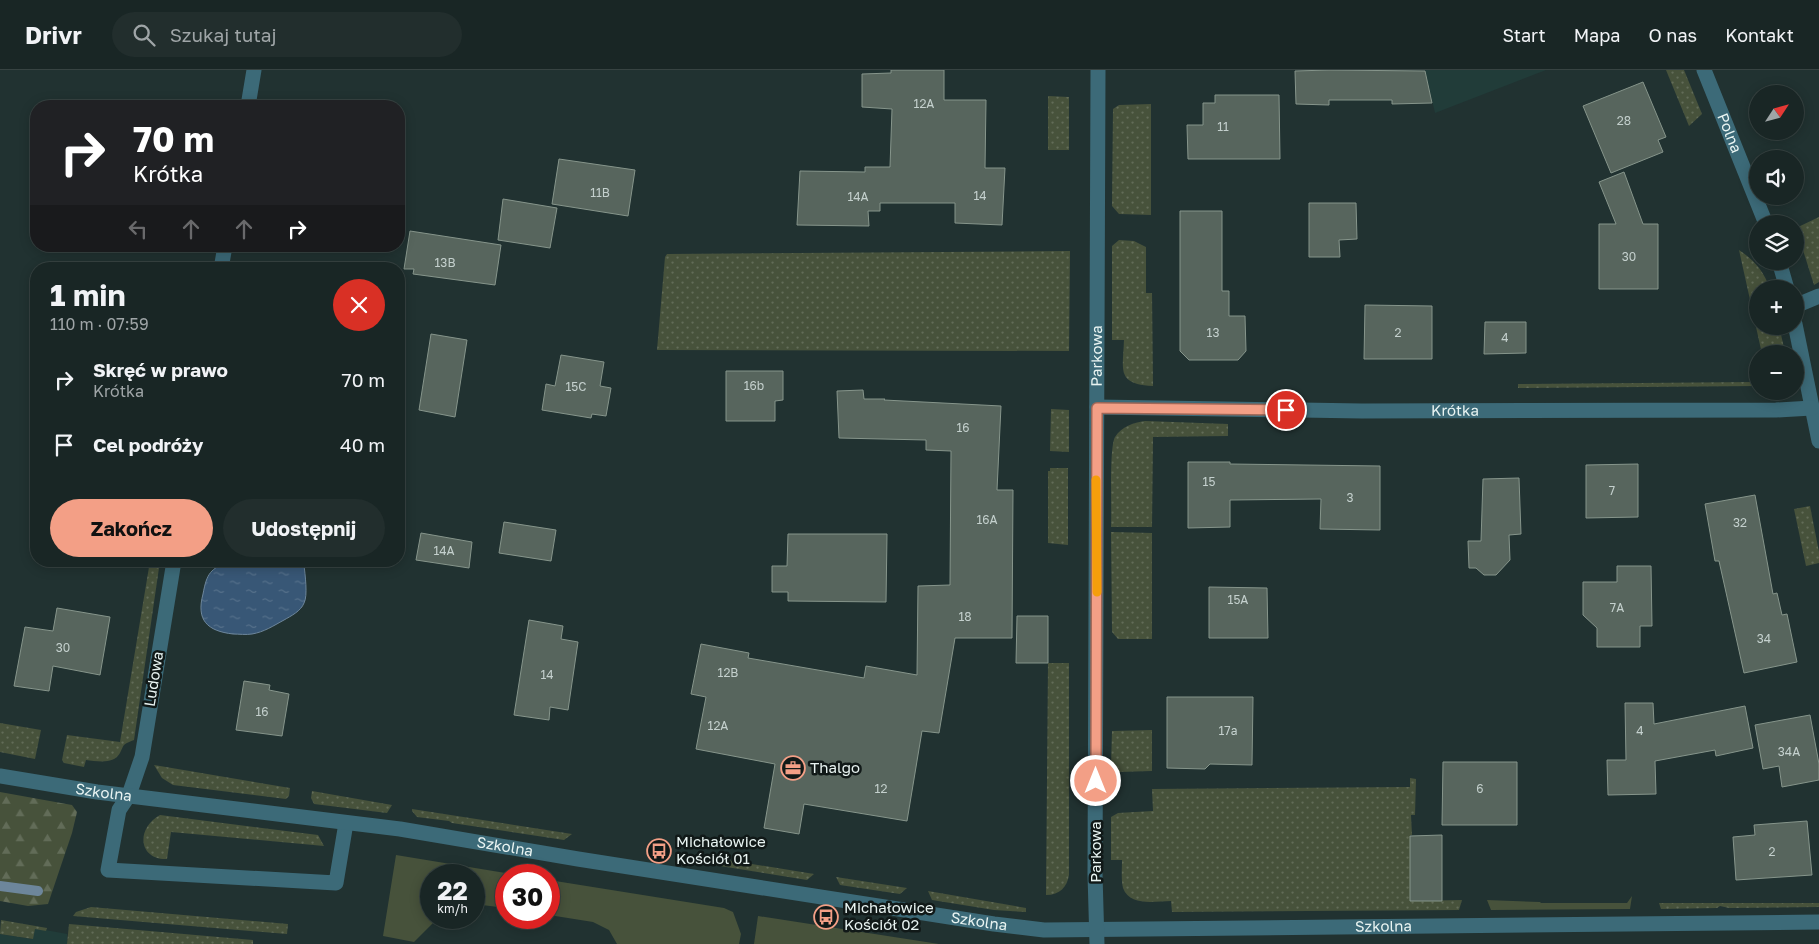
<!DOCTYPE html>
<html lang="pl">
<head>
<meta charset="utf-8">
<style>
  body { margin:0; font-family:"Golos Text",sans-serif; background:#222e2d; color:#f1f3f6; height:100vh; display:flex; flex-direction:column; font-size:19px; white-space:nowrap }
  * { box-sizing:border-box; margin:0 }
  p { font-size:16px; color:#9fa5a7 }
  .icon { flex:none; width:28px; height:28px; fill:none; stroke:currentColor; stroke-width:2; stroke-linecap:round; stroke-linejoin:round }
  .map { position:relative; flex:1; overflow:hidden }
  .side { position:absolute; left:30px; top:192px; width:375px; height:305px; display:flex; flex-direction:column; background:#192625; border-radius:20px; box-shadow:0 2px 12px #0003,0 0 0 1px #374342 }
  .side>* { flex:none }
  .top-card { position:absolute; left:30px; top:30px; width:375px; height:152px; border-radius:20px; box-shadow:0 2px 12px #0003,0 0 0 1px #374342; background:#202124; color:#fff; overflow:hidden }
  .needle { width:32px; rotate:54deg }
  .tools { position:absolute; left:1749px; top:15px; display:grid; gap:10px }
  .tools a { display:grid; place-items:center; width:55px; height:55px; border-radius:50%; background:#192625; box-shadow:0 2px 12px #0003,0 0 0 1px #374342; font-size:25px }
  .speed { position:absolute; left:420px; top:794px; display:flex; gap:10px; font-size:25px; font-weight:700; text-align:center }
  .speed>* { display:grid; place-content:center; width:65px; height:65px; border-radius:50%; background:#192625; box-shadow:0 2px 12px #0003,0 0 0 1px #374342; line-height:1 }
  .speed small { font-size:12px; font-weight:400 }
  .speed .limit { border:8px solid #d22; background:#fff; color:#111 }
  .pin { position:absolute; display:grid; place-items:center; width:42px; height:42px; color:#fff; margin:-21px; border:2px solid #fff; border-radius:50%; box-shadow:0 1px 5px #0007 }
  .me { position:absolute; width:55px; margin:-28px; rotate:0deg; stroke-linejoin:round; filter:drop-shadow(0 0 4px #0008) }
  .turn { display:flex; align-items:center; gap:18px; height:105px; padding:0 20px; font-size:22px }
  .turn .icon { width:65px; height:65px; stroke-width:2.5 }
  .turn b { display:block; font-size:35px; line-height:42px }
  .lanes { display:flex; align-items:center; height:48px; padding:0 20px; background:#0003; justify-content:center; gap:25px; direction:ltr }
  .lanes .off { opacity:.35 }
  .round { display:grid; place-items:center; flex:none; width:52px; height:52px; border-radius:26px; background:#222e2d }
  .overview { display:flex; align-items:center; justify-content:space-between; height:85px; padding:0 20px }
  h1 { font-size:30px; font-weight:700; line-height:38px }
  .cta { display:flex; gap:10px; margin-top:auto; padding:10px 20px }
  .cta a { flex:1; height:58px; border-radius:30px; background:#f39f86; color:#111; font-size:20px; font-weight:700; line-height:58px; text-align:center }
  .cta a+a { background:#222e2d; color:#f1f3f6 }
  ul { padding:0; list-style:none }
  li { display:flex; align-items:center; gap:15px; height:65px; padding:0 20px }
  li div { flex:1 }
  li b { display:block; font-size:19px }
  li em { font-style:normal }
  header { display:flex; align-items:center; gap:30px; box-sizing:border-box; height:70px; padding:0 25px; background:#192625; border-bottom:1px solid #374342 }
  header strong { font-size:24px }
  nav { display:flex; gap:28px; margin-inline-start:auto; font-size:18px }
  .search { width:350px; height:45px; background:#222e2d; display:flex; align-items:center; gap:12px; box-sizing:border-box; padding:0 18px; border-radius:28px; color:#9fa5a7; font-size:19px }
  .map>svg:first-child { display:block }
</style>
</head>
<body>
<header>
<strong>Drivr</strong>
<div class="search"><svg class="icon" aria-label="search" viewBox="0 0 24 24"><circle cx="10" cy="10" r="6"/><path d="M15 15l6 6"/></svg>Szukaj tutaj</div>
<nav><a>Start</a><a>Mapa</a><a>O nas</a><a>Kontakt</a></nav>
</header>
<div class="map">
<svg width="1819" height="874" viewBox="0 0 1819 874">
  <defs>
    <pattern id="grass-dots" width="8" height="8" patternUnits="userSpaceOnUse" patternTransform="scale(1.25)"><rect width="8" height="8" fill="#47523b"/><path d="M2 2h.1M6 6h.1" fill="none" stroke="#626c58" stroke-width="1.8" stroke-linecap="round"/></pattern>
    <pattern id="forest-firs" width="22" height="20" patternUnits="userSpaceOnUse" patternTransform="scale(1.25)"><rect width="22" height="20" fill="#47523b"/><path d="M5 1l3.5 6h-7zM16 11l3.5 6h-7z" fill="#626c58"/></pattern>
    <pattern id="water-ripples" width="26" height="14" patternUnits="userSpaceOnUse" patternTransform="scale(1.25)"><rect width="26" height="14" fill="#385776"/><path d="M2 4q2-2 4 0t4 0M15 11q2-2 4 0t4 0" fill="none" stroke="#55708a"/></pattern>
  </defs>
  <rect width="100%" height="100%" fill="#213231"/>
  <g fill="#213c39">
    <polygon points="1425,0 1546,0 1435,43"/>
    <polygon points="35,858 67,864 67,874 0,874 0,864 32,869"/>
  </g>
  <g fill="url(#grass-dots)">
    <polygon points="1666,0 1684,0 1702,44 1689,56"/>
    <polygon points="1048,26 1069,27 1069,80 1048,80"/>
    <polygon points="1151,34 1151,145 1119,144 1112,136 1113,39 1119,35"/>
    <polygon points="1819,147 1819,212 1814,215 1796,158"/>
    <path d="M1119 170 1134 171 1146 177V223H1152L1153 316C1116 314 1123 300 1124 270H1112V176Z"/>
    <path d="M1739 180C1754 190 1764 201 1770 219H1758V256H1779L1785 282 1776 284H1762Z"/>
    <polygon points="1070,181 1069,281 657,280 665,187 667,184"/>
    <polygon points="1757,312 1757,316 1518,318 1518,314"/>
    <polygon points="1051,339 1069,340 1069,382 1050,381"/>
    <path d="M1145 351 1228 354V366L1153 367 1152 457H1111C1112 440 1109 378 1115 367 1122 356 1133 353 1145 351Z"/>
    <polygon points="1050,398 1068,398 1068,475 1048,473 1048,401 1050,401"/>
    <polygon points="1810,436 1819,482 1819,493 1806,496 1794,439"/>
    <polygon points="1111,462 1152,463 1152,569 1118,569 1112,562"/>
    <path d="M150 491H160L134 670C122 675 125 673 120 683 113 695 97 691 86 690L84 697 64 693 62 690 67 665 120 672Z"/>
    <path d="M1048 593H1069V805C1067 817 1060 825 1046 825Z"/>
    <polygon points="0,653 41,660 35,689 0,682"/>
    <polygon points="1152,660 1152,701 1119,702 1111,696 1112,661"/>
    <polygon points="154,695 290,718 289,726 286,729 173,715 162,708"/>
    <path d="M1410 708 1416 709 1415 745H1411L1412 765H1410V831L1462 830 1459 840 1172 842 1171 831C1155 831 1130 837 1123 818 1121 810 1122 798 1122 790H1111V747L1118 743 1153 741 1152 719 1410 717Z"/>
    <polygon points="312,721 392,735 387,743 314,734 311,728"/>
    <polygon points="412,739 572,764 564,770 452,753 449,751 417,747 412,741"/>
    <path d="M160 745 318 765 324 776 171 762 167 789C139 790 135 759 160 745Z"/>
    <polygon points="715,788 814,804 807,810 714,795"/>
    <polygon points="836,807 907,818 900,824 840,815"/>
    <polygon points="928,821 1026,838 1026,842 994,840 932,830"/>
    <polygon points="1659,833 1819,833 1819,837 1729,838 1720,836 1717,838 1661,839"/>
    <polygon points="91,837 288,854 287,864 73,846 76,842"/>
    <polygon points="1,850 47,858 46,861 35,859 33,869 0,864"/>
    <polygon points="69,854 253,870 253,874 67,874"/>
  </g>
  <polygon fill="url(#forest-firs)" points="0,722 72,735 77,742 72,763 48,834 28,836 0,831"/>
  <g fill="#47523b">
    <polygon points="396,785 517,805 506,805 506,838 474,834 474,805 431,805 431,848 438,848 414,872 383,866"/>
    <polygon points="549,810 724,838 733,842 741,864 739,874 617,874 609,860 593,852 549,845"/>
    <polygon points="1632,826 1630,839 1491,840 1487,830 1540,832 1541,833 1627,833"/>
    <polygon points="758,846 939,874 754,874"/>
  </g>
  <path fill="url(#water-ripples)" stroke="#6d869b" d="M230 491H303L304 495C305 504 308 526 304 533 301 541 291 546 284 550 273 556 264 562 252 564 246 565 239 564 233 564 207 561 196 550 203 524 207 503 210 499 230 491Z"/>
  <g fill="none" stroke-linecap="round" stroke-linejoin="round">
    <polyline stroke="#6d869b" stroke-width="10" points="0,816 38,821"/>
  </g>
  <g fill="#57655d" stroke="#86958b">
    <polygon points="891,0 944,0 944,30 986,30 985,98 1005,98 1002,155 955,153 955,133 880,133 880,141 868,141 869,156 797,155 800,101 865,102 865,97 890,97 892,39 862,37 862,4 891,3"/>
    <polygon points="1329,0 1425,1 1432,33 1392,34 1392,30 1329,30 1329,35 1296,34 1295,1"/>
    <polygon points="1643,12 1666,67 1658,70 1663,82 1611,103 1583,36"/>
    <polygon points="1215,25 1279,25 1280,89 1188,89 1187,55 1203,55 1203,33 1215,33"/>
    <polygon points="559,89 635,100 628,146 552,134"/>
    <polygon points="1624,102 1643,154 1658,154 1658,219 1599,219 1599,154 1616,154 1599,112"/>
    <polygon points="503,129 557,138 550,178 498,170"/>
    <polygon points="1309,133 1356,133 1357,169 1339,170 1340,187 1309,187"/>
    <polygon points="1180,141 1222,141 1222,221 1229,221 1229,246 1245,246 1246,281 1238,290 1189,290 1180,281"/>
    <polygon points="410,161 501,175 495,215 413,204 414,199 404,199"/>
    <polygon points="1365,235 1432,236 1432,289 1364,289"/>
    <polygon points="1485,252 1526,252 1526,283 1484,284"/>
    <polygon points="431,264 467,270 455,347 419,340"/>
    <polygon points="561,285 604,292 600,316 611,318 606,346 592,344 591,348 542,340 546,314 555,316"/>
    <polygon points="726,301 783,301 783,330 775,331 775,351 726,351"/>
    <polygon points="863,320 864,329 885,329 884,330 1001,336 997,420 1013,420 1012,568 955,568 939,663 922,661 907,751 804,734 799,764 764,758 775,694 696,679 706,627 691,624 701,574 749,583 748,588 864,608 866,596 917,605 918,516 950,515 951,381 926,380 926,370 839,368 837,321"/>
    <polygon points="1188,392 1230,392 1230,394 1380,396 1380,460 1320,459 1321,429 1230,430 1230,457 1188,458"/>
    <polygon points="1638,394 1638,447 1586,448 1586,395"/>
    <polygon points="1519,408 1521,464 1509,465 1510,490 1496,505 1484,505 1476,498 1469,498 1468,471 1481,471 1483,409"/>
    <polygon points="1755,425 1773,524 1777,523 1782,545 1787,544 1797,592 1744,603 1719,491 1715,491 1705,434"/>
    <polygon points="504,452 556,460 551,491 499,483"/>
    <polygon points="421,463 472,472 469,498 416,490"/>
    <polygon points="788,464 887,464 886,532 788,531 788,522 772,522 772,496 787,496"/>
    <polygon points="1617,496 1651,496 1652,556 1640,556 1640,577 1597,577 1597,558 1583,545 1583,512 1617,512"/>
    <polygon points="1209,517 1267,518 1268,568 1209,568"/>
    <polygon points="57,538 110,547 100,605 53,596 49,621 14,616 25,557 53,561"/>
    <polygon points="1017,546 1048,546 1048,593 1016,593"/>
    <polygon points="529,550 563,556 561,569 578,572 568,640 550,637 549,650 514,645"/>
    <polygon points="244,611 270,615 269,620 289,624 282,666 236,660"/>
    <polygon points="1167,627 1253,627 1252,695 1210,694 1205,699 1167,698"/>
    <polygon points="1625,633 1653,633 1654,654 1745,636 1753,678 1716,686 1715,680 1655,691 1656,724 1608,725 1607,690 1626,690"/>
    <polygon points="1810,645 1819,694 1819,710 1782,717 1779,696 1763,699 1755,655"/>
    <polygon points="1443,692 1517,692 1517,755 1442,755"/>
    <polygon points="1807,751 1812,805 1736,810 1733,767 1755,765 1754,755"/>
    <polygon points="1442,765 1442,831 1410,831 1410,766"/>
  </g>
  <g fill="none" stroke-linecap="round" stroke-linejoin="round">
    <g stroke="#3c6a78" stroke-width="15">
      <path id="s1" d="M1704 0 1766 154"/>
      <polyline points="248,36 254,0"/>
      <polyline points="1779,191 1787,219"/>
      <polyline points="221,199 225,176"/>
      <polyline points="1795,236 1819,226"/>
      <polyline points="1795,254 1819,371"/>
      <path id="s2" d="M1097 337 1362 341 1776 340 1812 338"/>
      <polyline points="174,491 142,687 129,725 119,740 108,800 336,813 346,753"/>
      <path id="s3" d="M0 706 97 722 400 759 578 789 994 854 1044 860 1819 852"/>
      <path id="s4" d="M1097 874 1095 804 1098 0"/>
    </g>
  </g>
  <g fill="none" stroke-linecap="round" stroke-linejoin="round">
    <g stroke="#9e6757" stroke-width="12">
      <polyline id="route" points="1096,711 1097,338 1286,340"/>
    </g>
    <use href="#route" stroke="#f39f86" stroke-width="9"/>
    <polyline stroke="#f59e0b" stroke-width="9" points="1096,410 1097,522"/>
  </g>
  <defs>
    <g id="office-ring" transform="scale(1.25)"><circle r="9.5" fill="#111918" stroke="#f39f86" stroke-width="1.5"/><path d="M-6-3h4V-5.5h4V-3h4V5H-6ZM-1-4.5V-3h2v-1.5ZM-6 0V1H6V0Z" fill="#f39f86"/></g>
    <g id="bus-ring" transform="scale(1.25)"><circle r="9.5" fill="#111918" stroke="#f39f86" stroke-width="1.5"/><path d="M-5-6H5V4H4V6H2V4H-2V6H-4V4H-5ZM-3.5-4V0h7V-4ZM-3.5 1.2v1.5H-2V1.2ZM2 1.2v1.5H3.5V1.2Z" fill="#f39f86"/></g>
  </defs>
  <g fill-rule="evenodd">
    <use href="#office-ring" x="793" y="698"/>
    <use href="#bus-ring" x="659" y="781"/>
    <use href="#bus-ring" x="826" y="847"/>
  </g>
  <g text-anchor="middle" stroke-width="5" stroke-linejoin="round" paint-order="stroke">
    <g font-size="12" fill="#c4d0cd">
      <text x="924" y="38">12A</text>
      <text x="1624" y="55">28</text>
      <text x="1223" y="61">11</text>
      <text x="600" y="127">11B</text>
      <text x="980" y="130">14</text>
      <text x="858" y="131">14A</text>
      <text x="1629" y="191">30</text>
      <text x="445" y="197">13B</text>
      <text x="1213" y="267">13</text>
      <text x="1398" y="267">2</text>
      <text x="1505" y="272">4</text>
      <text x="754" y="320">16b</text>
      <text x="576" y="321">15C</text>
      <text x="963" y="362">16</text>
      <text x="1209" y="416">15</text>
      <text x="1612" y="425">7</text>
      <text x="1350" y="432">3</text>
      <text x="987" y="454">16A</text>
      <text x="1740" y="457">32</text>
      <text x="444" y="485">14A</text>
      <text x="1238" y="534">15A</text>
      <text x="1617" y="542">7A</text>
      <text x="965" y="551">18</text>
      <text x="1764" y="573">34</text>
      <text x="63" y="582">30</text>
      <text x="728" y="607">12B</text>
      <text x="547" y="609">14</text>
      <text x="262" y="646">16</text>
      <text x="718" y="660">12A</text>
      <text x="1228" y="665">17a</text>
      <text x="1640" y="665">4</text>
      <text x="1789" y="686">34A</text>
      <text x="881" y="723">12</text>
      <text x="1480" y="723">6</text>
      <text x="1772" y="786">2</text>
    </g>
    <g font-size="15" fill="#e9f4f2" stroke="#111918">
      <text dy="5" stroke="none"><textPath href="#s1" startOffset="68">Polna</textPath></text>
      <text dy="5" stroke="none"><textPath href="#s4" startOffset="588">Parkowa</textPath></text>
      <text dy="5" stroke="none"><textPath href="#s2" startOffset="358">Krótka</textPath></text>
      <text transform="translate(154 609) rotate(-81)" y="5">Ludowa</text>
      <text dy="5" stroke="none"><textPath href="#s3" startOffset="105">Szkolna</textPath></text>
      <text dy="5" stroke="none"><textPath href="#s3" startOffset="510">Szkolna</textPath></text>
      <text transform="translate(1096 782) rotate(-90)" y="5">Parkowa</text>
      <text dy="5" stroke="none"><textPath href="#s3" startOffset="990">Szkolna</textPath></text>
      <text dy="5" stroke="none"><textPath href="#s3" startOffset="1395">Szkolna</textPath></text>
    </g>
    <g font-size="15" fill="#e9f4f2" stroke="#111918" text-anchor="start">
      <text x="810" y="703">Thalgo</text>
      <text x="676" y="777">Michałowice<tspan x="676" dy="17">Kościół 01</tspan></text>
      <text x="844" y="843">Michałowice<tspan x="844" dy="17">Kościół 02</tspan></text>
    </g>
  </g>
</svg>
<div class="tools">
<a><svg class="needle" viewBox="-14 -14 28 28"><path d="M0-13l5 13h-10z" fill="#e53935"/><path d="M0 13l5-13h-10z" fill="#9fa5a7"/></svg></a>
<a><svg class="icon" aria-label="sound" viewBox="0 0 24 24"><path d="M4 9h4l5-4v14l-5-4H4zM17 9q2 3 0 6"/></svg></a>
<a><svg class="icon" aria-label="layers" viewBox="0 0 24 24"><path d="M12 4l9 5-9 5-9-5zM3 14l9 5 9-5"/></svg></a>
<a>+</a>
<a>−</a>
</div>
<div class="speed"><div>22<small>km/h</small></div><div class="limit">30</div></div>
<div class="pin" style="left:1286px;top:340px;background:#d93025"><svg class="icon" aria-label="arrive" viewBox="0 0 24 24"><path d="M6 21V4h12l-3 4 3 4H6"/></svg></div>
<svg class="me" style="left:1096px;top:711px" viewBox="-20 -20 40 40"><circle r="17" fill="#f39f86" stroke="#fff" stroke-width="3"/><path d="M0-11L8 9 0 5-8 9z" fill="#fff"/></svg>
<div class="top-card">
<div class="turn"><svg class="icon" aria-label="right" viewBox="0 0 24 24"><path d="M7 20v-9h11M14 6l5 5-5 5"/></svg><div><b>70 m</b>Krótka</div></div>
<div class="lanes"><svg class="icon off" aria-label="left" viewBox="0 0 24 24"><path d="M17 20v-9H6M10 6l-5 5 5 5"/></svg><svg class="icon off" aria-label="ahead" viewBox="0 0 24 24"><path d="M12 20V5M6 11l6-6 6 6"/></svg><svg class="icon off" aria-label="ahead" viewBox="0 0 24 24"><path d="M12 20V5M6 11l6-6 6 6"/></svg><svg class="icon" aria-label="right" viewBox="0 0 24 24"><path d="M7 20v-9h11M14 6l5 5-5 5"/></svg></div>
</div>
<section class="side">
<div class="overview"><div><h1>1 min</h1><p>110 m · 07:59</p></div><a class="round" style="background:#d93025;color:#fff"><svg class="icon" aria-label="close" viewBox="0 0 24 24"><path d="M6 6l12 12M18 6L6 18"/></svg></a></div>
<ul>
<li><svg class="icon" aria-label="right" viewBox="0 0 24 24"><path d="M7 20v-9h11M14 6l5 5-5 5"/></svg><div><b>Skręć w prawo</b><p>Krótka</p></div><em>70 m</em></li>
<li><svg class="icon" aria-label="arrive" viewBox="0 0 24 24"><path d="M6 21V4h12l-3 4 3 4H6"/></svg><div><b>Cel podróży</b></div><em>40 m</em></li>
</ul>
<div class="cta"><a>Zakończ</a><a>Udostępnij</a></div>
</section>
</div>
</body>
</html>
